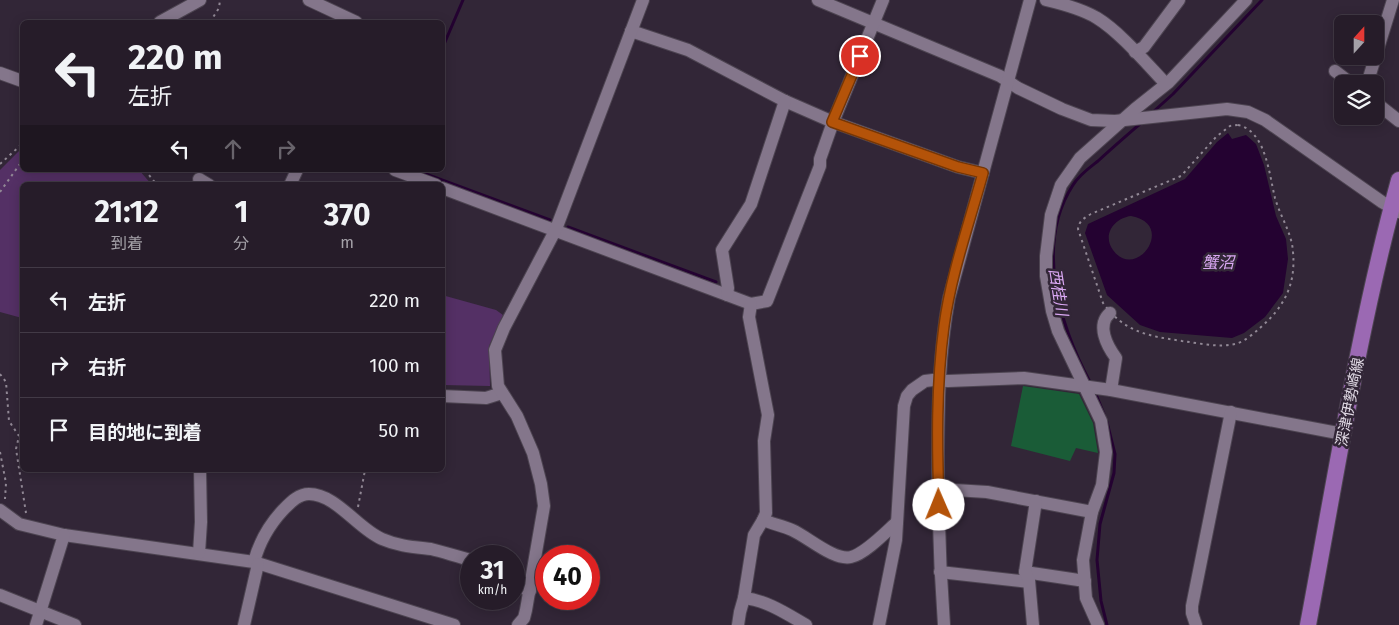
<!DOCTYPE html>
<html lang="ja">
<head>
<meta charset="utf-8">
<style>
  body { margin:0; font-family:"Fira Sans","Noto Sans JP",sans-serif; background:#322935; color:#f1f3f6; height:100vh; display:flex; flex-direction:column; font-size:19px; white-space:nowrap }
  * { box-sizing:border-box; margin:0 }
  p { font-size:16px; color:#a4a1a8 }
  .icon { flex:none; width:28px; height:28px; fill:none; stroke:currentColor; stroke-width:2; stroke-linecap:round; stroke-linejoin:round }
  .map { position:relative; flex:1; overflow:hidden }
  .details { position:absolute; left:20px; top:182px; width:425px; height:290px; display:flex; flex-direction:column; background:#261c29; border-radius:8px; box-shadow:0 2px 12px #0003,0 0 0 1px #423a46 }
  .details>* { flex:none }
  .top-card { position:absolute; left:20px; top:20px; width:425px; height:152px; border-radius:8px; box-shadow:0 2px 12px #0003,0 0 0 1px #423a46; background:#261c29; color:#f1f3f6; overflow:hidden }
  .needle { width:32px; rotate:21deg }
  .controls { position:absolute; left:1334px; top:15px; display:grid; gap:10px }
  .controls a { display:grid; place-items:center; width:50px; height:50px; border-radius:8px; background:#261c29; box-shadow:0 2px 12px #0003,0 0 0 1px #423a46; font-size:25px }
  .speed { position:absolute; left:460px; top:545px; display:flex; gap:10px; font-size:25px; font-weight:700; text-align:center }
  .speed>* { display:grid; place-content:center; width:65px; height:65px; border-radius:50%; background:#261c29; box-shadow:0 2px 12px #0003,0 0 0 1px #423a46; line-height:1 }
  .speed small { font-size:12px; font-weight:400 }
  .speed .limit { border:8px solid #d22; background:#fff; color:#111 }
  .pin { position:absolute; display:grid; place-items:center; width:42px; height:42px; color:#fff; margin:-21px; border:2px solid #fff; border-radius:50%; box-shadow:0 1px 5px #0007 }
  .me { position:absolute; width:55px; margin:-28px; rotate:359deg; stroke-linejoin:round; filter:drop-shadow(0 0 4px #0008) }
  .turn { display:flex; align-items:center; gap:18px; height:105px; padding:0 25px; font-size:22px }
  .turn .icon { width:65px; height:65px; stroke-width:2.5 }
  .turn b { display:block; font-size:35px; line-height:42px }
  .lanes { display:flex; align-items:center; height:48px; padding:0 25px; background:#0003; justify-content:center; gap:25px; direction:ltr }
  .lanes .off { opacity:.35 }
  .eta { display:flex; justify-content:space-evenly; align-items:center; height:85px; text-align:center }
  .eta b { font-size:30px; font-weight:700; line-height:35px }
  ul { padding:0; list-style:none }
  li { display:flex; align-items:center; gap:15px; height:65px; padding:0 25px; border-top:1px solid #423a46 }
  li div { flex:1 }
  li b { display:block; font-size:19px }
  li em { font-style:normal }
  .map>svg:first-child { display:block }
</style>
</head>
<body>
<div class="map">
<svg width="1399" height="625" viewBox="0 0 1399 625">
  <rect width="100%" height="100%" fill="#322637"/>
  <g fill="#543065">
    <polygon points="22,148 22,170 139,170 152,185 22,185 22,318 0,312 0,170"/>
    <polygon points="442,295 496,310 503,315 489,346 490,386 443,385"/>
  </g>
  <path fill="#240231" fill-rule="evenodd" d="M1228 133 1232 139 1246 135 1256 144 1264 165 1276 216 1286 239 1288 259 1283 293 1265 317 1244 333 1232 338 1160 332 1140 325 1107 295 1085 233 1088 224 1185 179 1217 142ZM1131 216C1177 224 1136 282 1113 250 1102 235 1114 218 1131 216Z"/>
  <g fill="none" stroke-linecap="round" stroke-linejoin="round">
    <g stroke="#240231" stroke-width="3">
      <polyline points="442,49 463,0"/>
      <polyline points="1153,112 1173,94 1262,0"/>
      <polyline points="415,170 550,220"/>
      <polyline points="568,227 716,282"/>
      <path d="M1091 384C1060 326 1034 245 1073 185 1079 175 1089 168 1098 161 1112 148 1126 136 1141 123"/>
      <polyline points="1095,392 1104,414"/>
      <polyline points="1107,422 1115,454 1114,473 1100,524 1097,560 1101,601 1107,625"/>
    </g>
  </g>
  <polygon fill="#1a5c37" points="1023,386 1079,394 1093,423 1098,453 1076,448 1070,461 1011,446"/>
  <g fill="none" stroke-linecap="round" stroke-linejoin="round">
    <g stroke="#4d4451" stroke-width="14">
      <g id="minor">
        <polyline points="309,0 356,22"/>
        <polyline points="818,0 1000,76 1018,88 1062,109 1091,120 1115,121 1227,109 1248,112 1265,120 1382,202 1399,212"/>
        <path d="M1046 0C1063 4 1082 9 1097 18 1120 32 1147 64 1166 84"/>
        <polyline points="160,22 200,0"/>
        <polyline points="631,31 688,50 785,101 833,122 958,167 983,173"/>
        <polyline points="1135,52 1144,47 1179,0"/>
        <polyline points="1335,71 1352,84"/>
        <polyline points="0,73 22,81"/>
        <polyline points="1367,84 1393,0"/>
        <polyline points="1375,102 1399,121"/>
        <polyline points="395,170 436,185"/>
        <polyline points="199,179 209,185"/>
        <polyline points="290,185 297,170"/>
        <polyline points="442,188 751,304 767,301 820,166 820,159 833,122 883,0"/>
        <polyline points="727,295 728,288 722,250 751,204 785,101"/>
        <path d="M1110 313C1096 325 1107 346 1116 358L1111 390"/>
        <polyline points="442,396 486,398 502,393"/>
        <polyline points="938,489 987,492 1092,512"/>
        <polyline points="0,510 19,524 64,535 254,562 454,625"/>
        <path d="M763 520C773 524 783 526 792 530 808 537 834 561 851 557 865 554 886 532 897 522"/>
        <polyline points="199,553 201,522 200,470"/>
        <path d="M254 562C259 543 270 524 283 510 290 503 298 494 309 494 336 494 358 529 382 539 398 546 414 547 431 549 444 552 458 557 471 560"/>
        <polyline points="940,572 1029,582"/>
        <polyline points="1025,572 1085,581"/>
        <polyline points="514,580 521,587 530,591"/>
        <polyline points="0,595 75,625"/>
        <path d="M744 598C766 600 787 614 806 625"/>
        <polyline points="36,625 64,535"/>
        <polyline points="244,625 258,564"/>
        <polyline points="518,625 524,618 526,610 544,506 541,484 533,453 517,416 498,386 495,350 504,328 556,229 643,0"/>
        <polyline points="738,625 740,612 744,598 754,535 763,520 766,513 764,441 768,415 749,317 751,304"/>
        <polyline points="879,625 896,540 904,406 907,396 912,390 925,381 933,380 948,381 1024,378 1111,390 1343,434"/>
        <path d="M944 625C940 570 938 516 938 461 938 406 939 352 949 298L1030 0"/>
        <polyline points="1033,625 1029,580 1025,572 1036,501"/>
        <polyline points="1098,625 1086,598 1083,560 1092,512 1102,485 1106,452 1101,421 1058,331 1052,311 1046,276 1046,256 1051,215 1061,185 1080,158 1135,109 1169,82 1246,0"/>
        <polyline points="1196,625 1192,613 1192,606 1231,412"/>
      </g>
    </g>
    <g stroke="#4d4451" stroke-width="18">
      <path id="major" d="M1308 625C1336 476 1359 326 1399 180"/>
    </g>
    <g stroke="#918895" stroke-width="2" stroke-dasharray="2.5 4" stroke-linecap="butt">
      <polyline points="210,22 219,8 220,0"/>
      <path d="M1238 125C1266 131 1269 174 1275 198 1280 216 1292 233 1293 252 1296 285 1284 307 1260 328 1253 334 1244 342 1235 344 1218 348 1199 343 1182 341 1148 336 1124 332 1103 303L1078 229C1079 221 1084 218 1091 214L1181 176 1216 137 1230 126Z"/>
      <polyline points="0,164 22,144"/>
      <polyline points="145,170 157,185"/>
      <polyline points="0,192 22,161"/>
      <polyline points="0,374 6,382 9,421 19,436 16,449 26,513"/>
      <polyline points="0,452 6,483 5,499"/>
      <polyline points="358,507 365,470"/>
    </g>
    <use href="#minor" stroke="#84768b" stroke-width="12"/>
    <use href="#major" stroke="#9b69b3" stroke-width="16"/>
  </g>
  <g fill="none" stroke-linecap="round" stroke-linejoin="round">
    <g stroke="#753606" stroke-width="12">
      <path id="route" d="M860 56 832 122 958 167 983 173C969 224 951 274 944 326 936 385 937 446 939 505"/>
    </g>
    <use href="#route" stroke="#b45309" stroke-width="9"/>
  </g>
  <g text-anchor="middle" stroke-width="5" stroke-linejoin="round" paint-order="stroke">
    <g font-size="15" fill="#e0d9e4" stroke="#322637">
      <text transform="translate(1350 402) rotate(-79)" y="5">深津伊勢崎線</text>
    </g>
    <g font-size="16" font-style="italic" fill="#daa8f3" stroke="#322637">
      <text x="1218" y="268">蟹沼</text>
      <text transform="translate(1059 292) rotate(81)" y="6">西桂川</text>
    </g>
  </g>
</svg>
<div class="controls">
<a><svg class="needle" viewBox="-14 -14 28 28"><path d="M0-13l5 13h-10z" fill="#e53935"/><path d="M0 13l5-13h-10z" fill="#a4a1a8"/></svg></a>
<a><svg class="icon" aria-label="layers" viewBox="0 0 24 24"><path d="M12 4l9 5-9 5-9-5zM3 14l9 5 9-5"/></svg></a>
</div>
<div class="speed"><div>31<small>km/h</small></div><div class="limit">40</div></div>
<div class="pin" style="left:860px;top:56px;background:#d93025"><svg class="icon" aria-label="arrive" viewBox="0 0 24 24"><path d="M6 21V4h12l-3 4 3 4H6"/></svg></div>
<svg class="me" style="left:939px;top:505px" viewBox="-20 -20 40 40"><circle r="19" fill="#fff"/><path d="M0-13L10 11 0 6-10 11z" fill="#b45309"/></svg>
<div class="top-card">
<div class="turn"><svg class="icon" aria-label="left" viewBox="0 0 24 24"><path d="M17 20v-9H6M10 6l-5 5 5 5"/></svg><div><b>220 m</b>左折</div></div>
<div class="lanes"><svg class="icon" aria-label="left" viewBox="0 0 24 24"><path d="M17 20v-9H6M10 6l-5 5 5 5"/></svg><svg class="icon off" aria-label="ahead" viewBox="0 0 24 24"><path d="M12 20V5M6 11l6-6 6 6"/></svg><svg class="icon off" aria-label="right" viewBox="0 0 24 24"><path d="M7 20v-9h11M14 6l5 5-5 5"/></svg></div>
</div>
<section class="details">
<div class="eta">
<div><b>21:12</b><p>到着</p></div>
<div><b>1</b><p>分</p></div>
<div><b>370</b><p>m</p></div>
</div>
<ul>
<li><svg class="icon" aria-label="left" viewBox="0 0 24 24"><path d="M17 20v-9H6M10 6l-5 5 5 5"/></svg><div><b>左折</b></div><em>220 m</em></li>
<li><svg class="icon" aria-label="right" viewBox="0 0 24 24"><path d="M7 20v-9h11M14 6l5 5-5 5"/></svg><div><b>右折</b></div><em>100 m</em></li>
<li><svg class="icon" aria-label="arrive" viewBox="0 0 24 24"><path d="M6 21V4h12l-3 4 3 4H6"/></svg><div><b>目的地に到着</b></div><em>50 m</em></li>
</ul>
</section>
</div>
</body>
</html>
